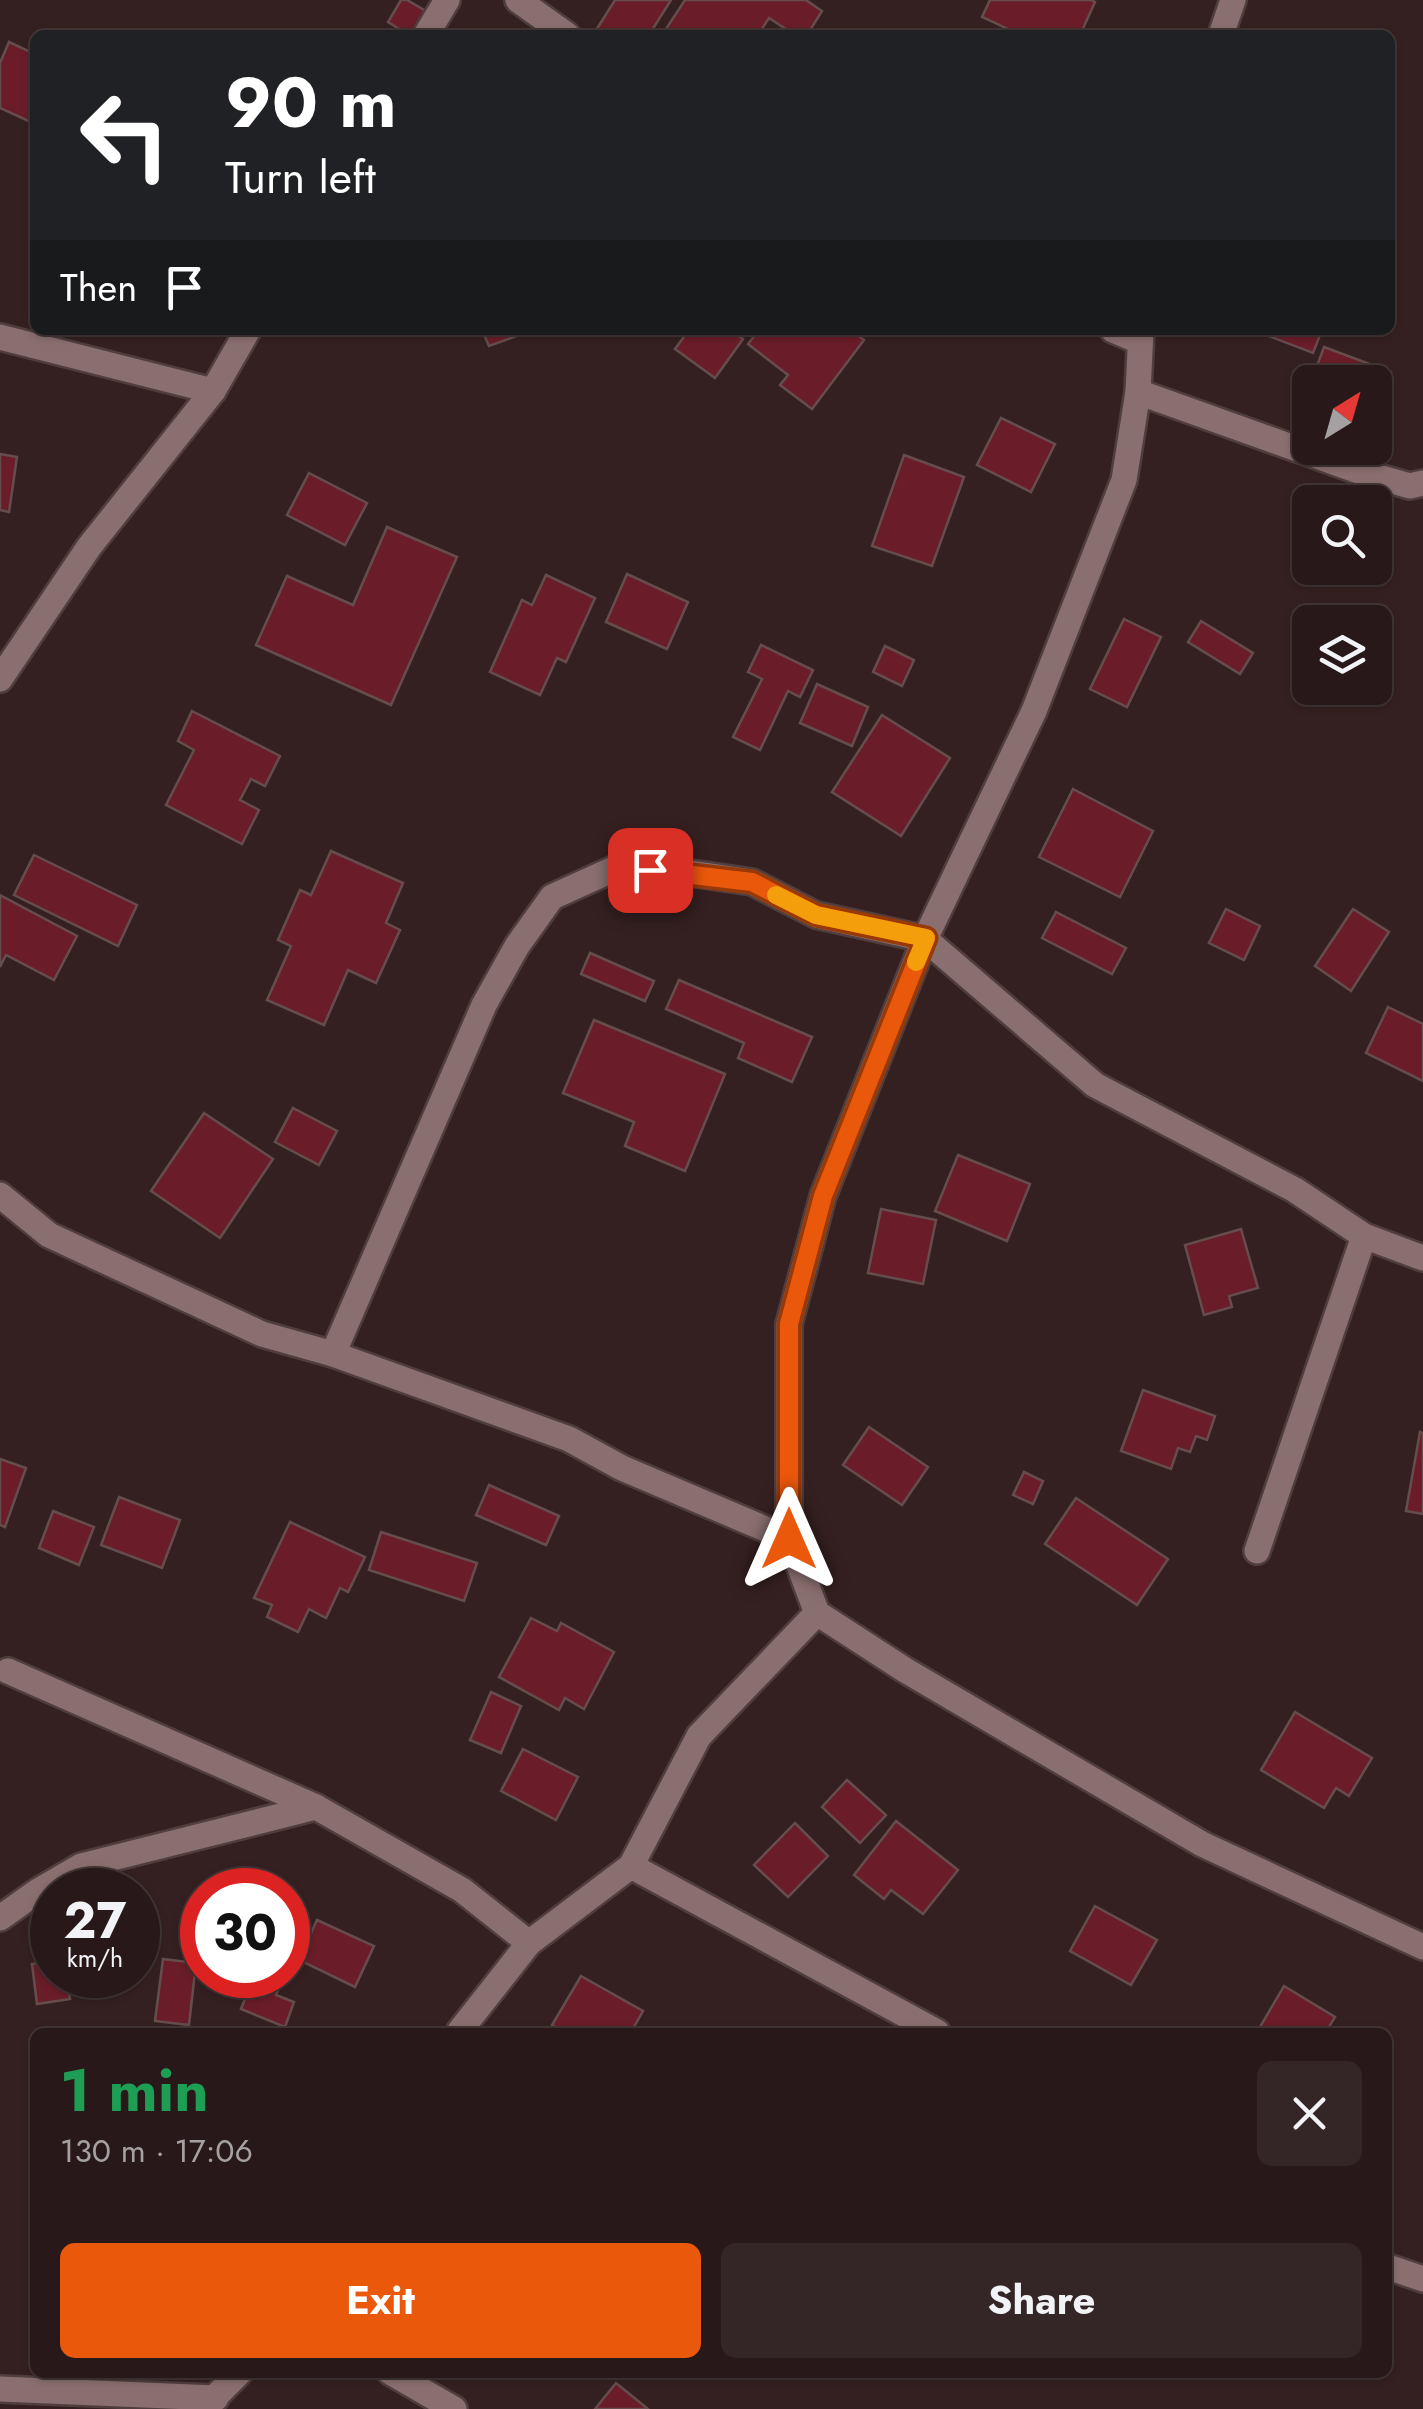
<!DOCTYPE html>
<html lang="en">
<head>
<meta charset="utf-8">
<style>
  body { margin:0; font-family:Jost,sans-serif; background:#342526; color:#f1f3f6; height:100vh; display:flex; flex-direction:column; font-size:38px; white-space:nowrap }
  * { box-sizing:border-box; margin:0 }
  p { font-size:32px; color:#a5a0a2 }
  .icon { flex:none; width:55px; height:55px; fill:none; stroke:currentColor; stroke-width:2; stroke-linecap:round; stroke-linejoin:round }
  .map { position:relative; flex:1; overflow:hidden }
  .drawer { position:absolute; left:30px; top:2028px; width:1362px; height:350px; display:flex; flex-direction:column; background:#281819; border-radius:15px; box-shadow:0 2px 8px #0004,0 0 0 2px #443738 }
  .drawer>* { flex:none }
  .top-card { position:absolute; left:30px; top:30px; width:1365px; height:305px; border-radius:15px; box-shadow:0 2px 8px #0004,0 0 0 2px #443738; background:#202124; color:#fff; overflow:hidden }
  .needle { width:65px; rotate:37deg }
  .controls { position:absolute; left:1292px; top:365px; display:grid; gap:20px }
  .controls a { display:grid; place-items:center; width:100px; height:100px; border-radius:15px; background:#281819; box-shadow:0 2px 8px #0004,0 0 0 2px #443738; font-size:50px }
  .speed { position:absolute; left:30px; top:1868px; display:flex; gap:20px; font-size:50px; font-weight:700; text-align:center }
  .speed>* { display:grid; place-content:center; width:130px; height:130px; border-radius:50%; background:#281819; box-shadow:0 2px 8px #0004,0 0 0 2px #443738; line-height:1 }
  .speed small { font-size:25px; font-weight:400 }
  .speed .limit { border:15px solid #d22; background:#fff; color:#111 }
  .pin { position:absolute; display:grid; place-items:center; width:85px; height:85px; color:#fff; margin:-42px; border-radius:20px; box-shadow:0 5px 15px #0006 }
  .me { position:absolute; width:110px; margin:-55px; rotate:0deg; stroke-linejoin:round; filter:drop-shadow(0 0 8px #0008) }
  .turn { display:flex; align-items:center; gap:35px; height:210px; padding:0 30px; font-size:45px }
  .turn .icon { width:130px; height:130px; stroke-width:2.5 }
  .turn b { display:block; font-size:70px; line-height:85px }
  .then { display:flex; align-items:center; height:95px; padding:0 30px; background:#0003; gap:20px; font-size:38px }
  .round { display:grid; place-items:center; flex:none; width:105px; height:105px; border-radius:15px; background:#342526 }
  .summary { display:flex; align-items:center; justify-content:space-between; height:170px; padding:0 30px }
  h1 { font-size:60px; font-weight:700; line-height:75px; color:#1e9e55 }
  .cta { display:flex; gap:20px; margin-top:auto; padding:20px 30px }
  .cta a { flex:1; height:115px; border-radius:15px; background:#ea580c; color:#fff; font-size:40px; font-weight:700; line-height:115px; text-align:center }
  .cta a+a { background:#342526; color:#f1f3f6 }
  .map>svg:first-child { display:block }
</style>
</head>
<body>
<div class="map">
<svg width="1423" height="2409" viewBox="0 0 1423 2409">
  <rect width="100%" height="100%" fill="#352021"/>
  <g fill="#6a1d28" stroke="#654d4d" stroke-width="2.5">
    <polygon points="401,0 407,0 431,14 418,35 409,35 388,22"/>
    <polygon points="615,0 671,0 649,35 593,35"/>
    <polygon points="685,0 806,0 822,11 807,35 795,35 769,18 758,35 662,35"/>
    <polygon points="990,0 1091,0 1095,2 1080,35 1021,35 982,17"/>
    <polygon points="9,42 35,54 35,124 0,108 0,63"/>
    <polygon points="482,330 520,330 522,334 489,346"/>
    <polygon points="689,330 730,330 743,339 715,378 675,349"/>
    <polygon points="759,330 851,330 864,340 812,409 780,385 788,375 748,344"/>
    <polygon points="1253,330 1322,330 1313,353"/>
    <polygon points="1324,347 1391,372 1375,415 1375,382 1311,382"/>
    <polygon points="1001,418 1055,444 1031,492 977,465"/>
    <polygon points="0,454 17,457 9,512 0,510"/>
    <polygon points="904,455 964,477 932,566 872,546"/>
    <polygon points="309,473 367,503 345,545 287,515"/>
    <polygon points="387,527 457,557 391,705 256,645 287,576 353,605"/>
    <polygon points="627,574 688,602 667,649 606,622"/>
    <polygon points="546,575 595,598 566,662 557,658 540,695 490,672 522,600 532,605"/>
    <polygon points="1124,619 1161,637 1127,707 1090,689"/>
    <polygon points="1201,621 1253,653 1240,674 1188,642"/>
    <polygon points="761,645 813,670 800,697 788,691 760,750 733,737 762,679 748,672"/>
    <polygon points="885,646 914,660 902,686 873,672"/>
    <polygon points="817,684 868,707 852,746 800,723"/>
    <polygon points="192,711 280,756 265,786 251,779 240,800 259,810 242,844 166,805 194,750 178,741"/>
    <polygon points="882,715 950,758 901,836 832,792"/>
    <polygon points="1073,789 1153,831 1120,897 1039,857"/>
    <polygon points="331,851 403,883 386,923 400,930 376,983 348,970 324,1025 267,1000 291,946 278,940 300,890 311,895"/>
    <polygon points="34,855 137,905 118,946 14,895"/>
    <polygon points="0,895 77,936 54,980 6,955 0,967"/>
    <polygon points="1226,909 1260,926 1244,960 1209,943"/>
    <polygon points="1353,909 1389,932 1351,991 1315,966"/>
    <polygon points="1056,912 1126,948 1112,974 1042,938"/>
    <polygon points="590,953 654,981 645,1001 581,974"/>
    <polygon points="679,980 812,1037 792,1082 738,1058 744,1043 666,1009"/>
    <polygon points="1388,1007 1423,1024 1423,1081 1366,1053"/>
    <polygon points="594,1020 725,1074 685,1171 625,1146 634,1122 563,1093"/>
    <polygon points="293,1108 337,1131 319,1165 275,1142"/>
    <polygon points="204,1113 273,1159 220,1238 151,1191"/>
    <polygon points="958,1155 1030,1184 1007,1241 935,1211"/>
    <polygon points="881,1209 936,1220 923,1284 868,1273"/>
    <polygon points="1241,1229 1258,1288 1229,1296 1232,1307 1204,1315 1185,1245"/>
    <polygon points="1143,1390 1215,1416 1207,1440 1196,1436 1190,1452 1178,1448 1171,1469 1121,1451"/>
    <polygon points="869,1427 928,1467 902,1505 843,1465"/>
    <polygon points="1420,1432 1423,1433 1423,1514 1406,1511"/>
    <polygon points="0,1459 26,1468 5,1527 0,1525"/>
    <polygon points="1024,1472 1043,1481 1033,1504 1013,1495"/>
    <polygon points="489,1485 559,1516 546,1545 476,1515"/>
    <polygon points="119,1497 180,1520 162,1568 101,1545"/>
    <polygon points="1076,1498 1168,1559 1137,1605 1045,1544"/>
    <polygon points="53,1511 94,1527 79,1565 39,1548"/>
    <polygon points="290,1522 365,1557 348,1592 340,1588 326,1618 309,1609 298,1632 267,1617 272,1605 254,1598"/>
    <polygon points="381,1532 477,1563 464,1601 369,1570"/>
    <polygon points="531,1618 557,1631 561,1623 614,1652 584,1709 565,1698 559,1710 499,1677"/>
    <polygon points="491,1692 521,1706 501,1753 470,1740"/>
    <polygon points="1295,1712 1372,1758 1349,1796 1336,1788 1324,1808 1261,1770"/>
    <polygon points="523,1749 578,1777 556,1820 501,1791"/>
    <polygon points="847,1780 886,1815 860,1843 822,1807"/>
    <polygon points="896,1821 958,1870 923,1914 891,1890 884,1899 854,1875"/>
    <polygon points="795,1823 828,1856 788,1897 754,1865"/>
    <polygon points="1095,1906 1157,1940 1131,1985 1070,1951"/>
    <polygon points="317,1920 374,1946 355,1987 299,1960"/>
    <polygon points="163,1959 196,1963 189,2025 155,2021"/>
    <polygon points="52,1961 52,1975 66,1975 70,1999 37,2004 32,1964"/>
    <polygon points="254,1975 284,1975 276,1995 294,2002 285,2027 241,2009"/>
    <polygon points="581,1976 643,2011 631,2032 564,2032 552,2025"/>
    <polygon points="1284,1986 1335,2017 1326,2032 1257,2032"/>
    <polygon points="616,2383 648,2409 595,2409"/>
  </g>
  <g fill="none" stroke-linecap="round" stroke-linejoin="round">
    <g stroke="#503e3f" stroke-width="30">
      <g id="minor">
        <polyline points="518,0 567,35"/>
        <polyline points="426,35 447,0"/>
        <polyline points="1221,35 1233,0"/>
        <polyline points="1113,330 1139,341"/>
        <polyline points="0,337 213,391"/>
        <polyline points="1138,392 1364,473 1410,486 1423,483"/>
        <polyline points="0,679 89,547 213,391 248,330"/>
        <polyline points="0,1195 49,1235 262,1334 333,1354 569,1439 622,1468 789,1539 817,1613 905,1670 1202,1844 1423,1947"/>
        <polyline points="1364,1236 1423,1258"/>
        <polyline points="333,1354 484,1005 517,946 552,897 616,868 684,872 752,882 816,915 925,939 1095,1085 1295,1190 1364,1236 1257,1551"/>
        <polyline points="789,1539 789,1324 823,1196 925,939 1034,711 1124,480 1138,392 1141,330"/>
        <polyline points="8,1671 316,1807"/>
        <polyline points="631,1866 937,2032"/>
        <polyline points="0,1918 38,1891 81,1866 316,1807 462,1890 529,1943"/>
        <polyline points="459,2032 529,1943 631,1866 699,1736 817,1613"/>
        <polyline points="1388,2267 1423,2279"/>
        <polyline points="390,2372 454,2409"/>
        <polyline points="0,2389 216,2398"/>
        <polyline points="206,2406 240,2372"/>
      </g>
    </g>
    <use href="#minor" stroke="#8a6f70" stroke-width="25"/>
  </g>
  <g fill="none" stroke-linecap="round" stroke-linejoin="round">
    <g stroke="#983908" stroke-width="25">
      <polyline id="route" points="650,870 752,882 816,915 926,938 823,1196 789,1324 789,1539"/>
    </g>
    <use href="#route" stroke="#ea580c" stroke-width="18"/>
    <polyline stroke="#f59e0b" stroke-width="18" points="776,895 816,915 926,938 916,962"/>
  </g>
</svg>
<div class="controls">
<a><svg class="needle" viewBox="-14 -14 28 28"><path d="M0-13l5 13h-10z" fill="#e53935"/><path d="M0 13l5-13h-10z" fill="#a5a0a2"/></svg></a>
<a><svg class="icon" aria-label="search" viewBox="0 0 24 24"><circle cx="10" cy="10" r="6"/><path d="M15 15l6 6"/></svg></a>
<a><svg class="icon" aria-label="layers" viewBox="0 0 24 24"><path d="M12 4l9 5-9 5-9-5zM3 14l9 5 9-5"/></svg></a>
</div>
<div class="speed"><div>27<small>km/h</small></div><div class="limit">30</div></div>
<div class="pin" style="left:650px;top:870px;background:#d93025"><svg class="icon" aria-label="arrive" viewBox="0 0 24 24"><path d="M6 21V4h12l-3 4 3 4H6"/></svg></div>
<svg class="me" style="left:789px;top:1539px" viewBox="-20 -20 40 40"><path d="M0-17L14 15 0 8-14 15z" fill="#ea580c" stroke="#fff" stroke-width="4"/></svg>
<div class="top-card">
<div class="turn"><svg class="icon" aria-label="left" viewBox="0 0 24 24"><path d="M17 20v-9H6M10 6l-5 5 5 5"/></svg><div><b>90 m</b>Turn left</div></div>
<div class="then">Then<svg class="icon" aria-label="arrive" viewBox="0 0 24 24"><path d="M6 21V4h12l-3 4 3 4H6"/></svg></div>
</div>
<section class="drawer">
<div class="summary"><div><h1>1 min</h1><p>130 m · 17:06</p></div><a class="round"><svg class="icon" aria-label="close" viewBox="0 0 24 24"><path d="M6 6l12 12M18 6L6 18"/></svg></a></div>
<div class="cta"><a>Exit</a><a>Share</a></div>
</section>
</div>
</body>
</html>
